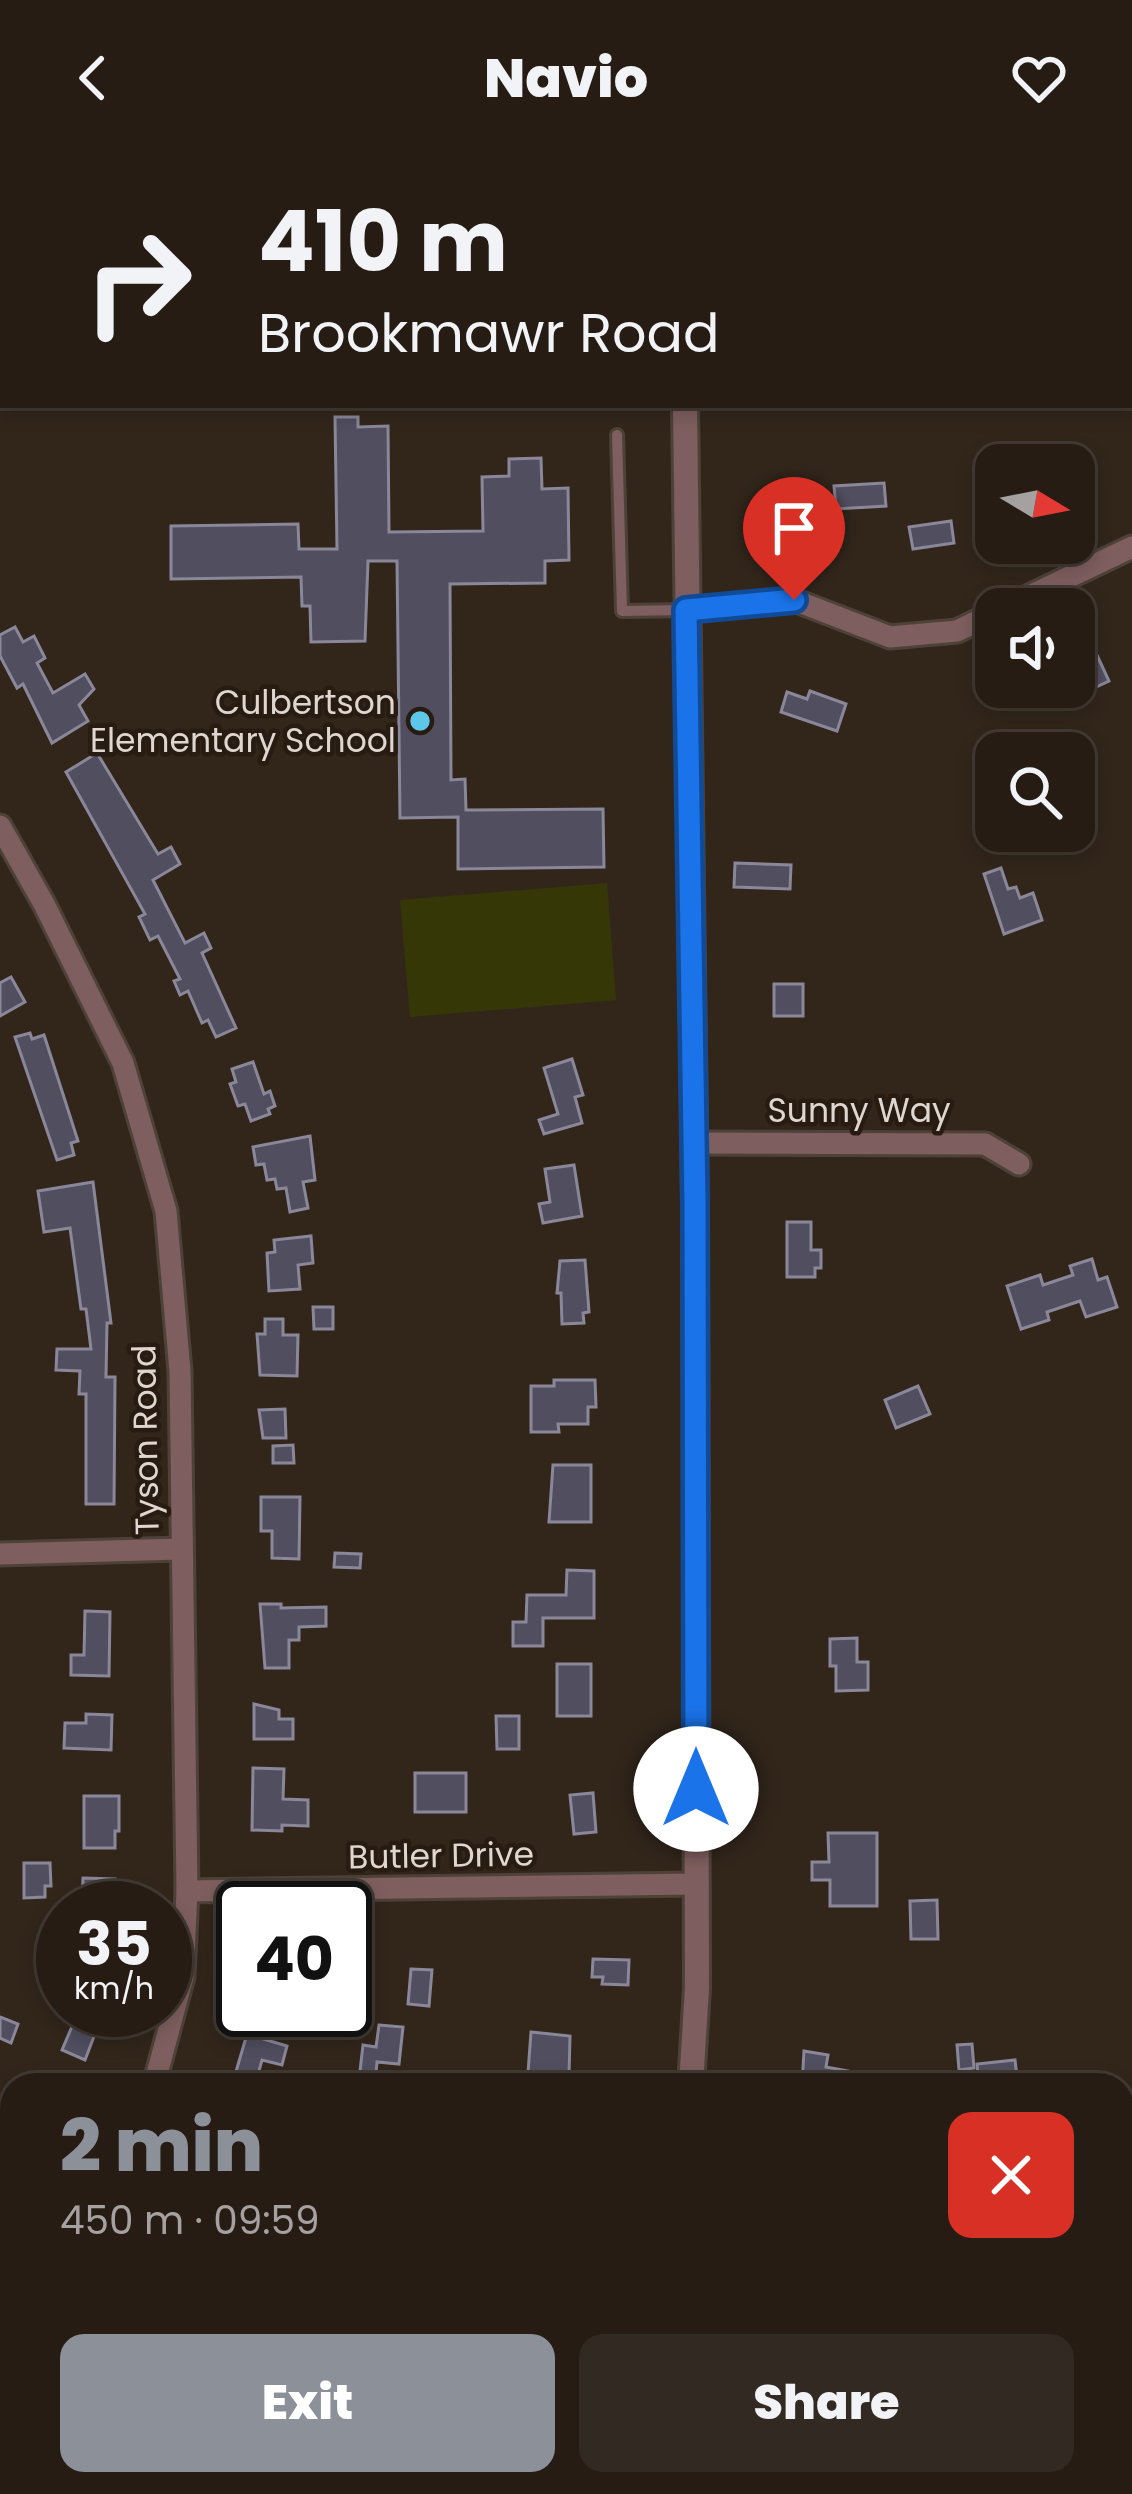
<!DOCTYPE html>
<html lang="en">
<head>
<meta charset="utf-8">
<style>
  body { margin:0; font-family:Poppins,sans-serif; background:#322922; color:#f1f3f6; height:100vh; display:flex; flex-direction:column; font-size:45px; white-space:nowrap }
  * { box-sizing:border-box; margin:0 }
  p { font-size:39px; color:#a4a1a0 }
  .icon { flex:none; width:66px; height:66px; fill:none; stroke:currentColor; stroke-width:2; stroke-linecap:round; stroke-linejoin:round }
  .map { position:relative; flex:1; overflow:hidden }
  .sheet { position:absolute; left:0px; top:1917px; width:1134px; height:423px; display:flex; flex-direction:column; background:#261c14; border-radius:36px 36px 0 0; box-shadow:0 6px 18px #0003,0 0 0 3px #423a34 }
  .sheet>* { flex:none }
  .guide { position:absolute; left:0px; top:0px; width:1134px; height:252px; box-shadow:0 6px 18px #0003,0 0 0 3px #423a34; background:#261c14; color:#f1f3f6; overflow:hidden }
  .needle { width:78px; rotate:100deg }
  .buttons { position:absolute; left:975px; top:288px; display:grid; gap:24px }
  .buttons a { display:grid; place-items:center; width:120px; height:120px; border-radius:24px; background:#261c14; box-shadow:0 6px 18px #0003,0 0 0 3px #423a34; font-size:60px }
  .speed { position:absolute; left:36px; top:1725px; display:flex; gap:24px; font-size:60px; font-weight:700; text-align:center }
  .speed>* { display:grid; place-content:center; width:156px; height:156px; border-radius:50%; background:#261c14; box-shadow:0 6px 18px #0003,0 0 0 3px #423a34; line-height:1 }
  .speed small { font-size:30px; font-weight:400 }
  .speed .limit { border:6px solid #111; border-radius:18px; background:#fff; color:#111 }
  .pin { position:absolute; display:grid; place-items:center; width:102px; height:102px; color:#fff; margin:-123px -51px; border-radius:50% 50% 50% 0; rotate:-45deg; box-shadow:0 0 12px #0007 }
  .pin .icon { rotate:45deg }
  .me { position:absolute; width:132px; margin:-66px; rotate:0deg; stroke-linejoin:round; filter:drop-shadow(0 0 9px #0008) }
  .turn { display:flex; align-items:center; gap:42px; height:252px; padding:0 60px; font-size:54px }
  .turn .icon { width:156px; height:156px; stroke-width:2.5 }
  .turn b { display:block; font-size:84px; line-height:102px }
  .round { display:grid; place-items:center; flex:none; width:126px; height:126px; border-radius:24px; background:#322922 }
  .head { display:flex; align-items:center; justify-content:space-between; height:204px; padding:0 60px }
  h1 { font-size:72px; font-weight:800; line-height:90px; color:#8c9099 }
  .primary-button { display:flex; gap:24px; margin-top:auto; padding:24px 60px }
  .primary-button a { flex:1; height:138px; border-radius:24px; background:#8c9099; color:#fff; font-size:48px; font-weight:800; line-height:138px; text-align:center }
  .primary-button a+a { background:#322922; color:#f1f3f6 }
  header { display:flex; justify-content:space-between; align-items:center; height:156px; padding:0 60px; background:#261c14; font-size:54px; font-weight:800 }
  .map>svg:first-child { display:block }
</style>
</head>
<body>
<header><svg class="icon" aria-label="back" viewBox="0 0 24 24"><path d="M15 5l-7 7 7 7"/></svg>Navio<svg class="icon" aria-label="heart" viewBox="0 0 24 24"><path d="M12 20l-8-8c-3-5 5-10 8-4 3-6 11-1 8 4z"/></svg></header>
<div class="map">
<svg width="1132" height="2338" viewBox="0 0 1132 2338">
  <rect width="100%" height="100%" fill="#32261b"/>
  <polygon fill="#363707" points="607,727 616,844 410,861 400,744"/>
  <g fill="#504e5f" stroke="#898799" stroke-width="3">
    <polygon points="335,261 358,261 358,271 388,270 389,376 483,375 482,321 509,320 509,303 541,302 542,333 568,332 569,404 545,405 545,427 450,428 451,624 465,623 466,654 603,653 604,711 458,713 458,661 400,662 397,405 368,405 365,485 311,486 310,450 302,450 301,421 171,423 171,370 298,368 299,393 337,393"/>
    <polygon points="884,327 886,350 836,353 834,330"/>
    <polygon points="951,365 954,387 913,393 909,371"/>
    <polygon points="15,471 23,486 34,480 45,502 37,507 53,537 85,518 94,533 79,549 88,565 52,587 23,528 17,532 0,500 0,479"/>
    <polygon points="1096,497 1109,525 1049,553 1038,531 1074,531 1074,507"/>
    <polygon points="810,535 846,548 837,575 781,556 787,536 807,543"/>
    <polygon points="97,597 158,698 171,691 180,708 153,724 185,787 204,777 211,792 202,797 236,872 216,881 208,864 202,867 188,835 180,839 174,825 180,823 158,780 150,784 139,761 145,758 66,616"/>
    <polygon points="735,707 791,709 790,733 734,731"/>
    <polygon points="1001,712 1008,733 1016,731 1020,742 1033,737 1042,764 1004,778 984,718"/>
    <polygon points="11,821 25,846 0,860 0,827"/>
    <rect x="774" y="828" width="29" height="32"/>
    <polygon points="30,877 32,883 44,879 78,985 71,987 74,999 57,1004 15,881"/>
    <polygon points="572,903 583,939 575,941 582,967 544,978 539,964 558,958 544,912"/>
    <polygon points="253,906 264,938 270,935 275,950 268,953 270,958 251,965 245,948 238,950 230,928 236,926 232,913"/>
    <polygon points="310,980 315,1024 303,1026 308,1052 290,1056 286,1032 277,1033 275,1023 267,1024 264,1008 256,1009 253,991"/>
    <polygon points="574,1009 582,1060 543,1067 539,1048 550,1046 545,1013"/>
    <polygon points="93,1026 111,1167 107,1167 106,1221 115,1221 114,1348 86,1348 86,1238 79,1238 80,1215 56,1214 57,1193 91,1193 86,1153 81,1153 70,1072 44,1076 38,1035"/>
    <polygon points="787,1066 811,1066 811,1094 821,1094 821,1112 815,1112 815,1121 787,1121"/>
    <polygon points="311,1080 313,1107 298,1109 300,1133 269,1135 267,1097 275,1096 274,1084"/>
    <polygon points="1092,1103 1098,1124 1107,1121 1117,1151 1086,1161 1080,1145 1047,1156 1049,1164 1021,1173 1007,1130 1040,1119 1043,1129 1073,1119 1070,1110"/>
    <polygon points="585,1104 589,1156 583,1157 584,1167 562,1168 561,1137 557,1137 560,1105"/>
    <polygon points="313,1151 333,1151 333,1173 314,1173"/>
    <polygon points="265,1163 283,1163 283,1179 298,1179 297,1220 260,1219 257,1178 265,1178"/>
    <polygon points="554,1224 595,1224 596,1251 588,1251 588,1268 558,1268 559,1276 531,1276 531,1230 554,1230"/>
    <polygon points="918,1230 930,1258 896,1272 885,1244"/>
    <polygon points="285,1253 286,1282 263,1282 259,1254"/>
    <polygon points="293,1289 294,1307 273,1307 273,1290"/>
    <polygon points="553,1309 591,1309 591,1366 549,1366"/>
    <polygon points="261,1341 300,1341 299,1403 272,1402 272,1375 261,1375"/>
    <polygon points="335,1397 361,1398 360,1412 334,1411"/>
    <polygon points="567,1414 594,1415 594,1462 543,1462 543,1490 513,1490 513,1466 526,1466 527,1439 566,1439"/>
    <polygon points="260,1448 281,1448 281,1452 326,1451 326,1470 299,1471 299,1484 289,1484 289,1512 265,1512"/>
    <polygon points="85,1455 110,1456 109,1520 71,1519 71,1499 84,1499"/>
    <polygon points="857,1482 857,1506 868,1506 868,1534 836,1535 836,1510 830,1510 830,1483"/>
    <rect x="557" y="1508" width="34" height="52"/>
    <polygon points="254,1548 279,1554 279,1563 293,1563 293,1583 254,1583"/>
    <polygon points="86,1558 112,1559 111,1594 64,1592 65,1567 86,1567"/>
    <polygon points="496,1560 519,1560 519,1593 497,1593"/>
    <polygon points="253,1612 284,1613 283,1643 308,1644 308,1670 282,1669 282,1675 252,1674"/>
    <rect x="415" y="1617" width="51" height="39"/>
    <polygon points="593,1637 596,1676 574,1678 570,1639"/>
    <polygon points="84,1640 119,1640 119,1675 115,1675 115,1692 84,1692"/>
    <polygon points="828,1677 877,1677 877,1750 830,1750 830,1724 812,1724 812,1706 829,1706"/>
    <polygon points="24,1707 50,1707 51,1730 45,1730 45,1741 24,1742"/>
    <polygon points="83,1722 115,1723 114,1752 82,1752"/>
    <polygon points="937,1744 938,1783 911,1783 910,1745"/>
    <polygon points="43,1778 63,1784 63,1804 38,1796"/>
    <polygon points="593,1803 629,1804 628,1829 602,1828 603,1821 592,1821"/>
    <polygon points="411,1813 432,1814 429,1850 408,1848"/>
    <polygon points="0,1861 18,1868 11,1887 0,1882"/>
    <polygon points="76,1861 98,1870 85,1904 62,1894"/>
    <polygon points="379,1869 403,1871 399,1908 377,1906 376,1917 360,1915 363,1889 376,1891"/>
    <polygon points="531,1876 570,1880 569,1920 528,1917"/>
    <polygon points="247,1878 287,1890 282,1909 262,1904 255,1929 232,1929"/>
    <polygon points="972,1888 974,1912 959,1914 957,1889"/>
    <polygon points="804,1895 828,1899 826,1911 848,1915 846,1929 802,1929"/>
    <polygon points="1015,1904 1018,1929 979,1929 977,1908"/>
  </g>
  <g fill="none" stroke-linecap="round" stroke-linejoin="round">
    <g stroke="#4e4238" stroke-width="16">
      <g id="service">
        <polyline points="606,0 606,3"/>
        <polyline points="405,3 405,0"/>
        <polyline points="617,279 622,455 687,454"/>
      </g>
    </g>
    <g stroke="#4e4238" stroke-width="27">
      <g id="minor">
        <polyline points="220,0 220,3"/>
        <polyline points="0,68 3,67"/>
        <polyline points="1002,453 1132,391"/>
        <polyline points="687,454 794,444 890,481 957,475 996,456"/>
        <polyline points="0,670 44,748 123,907 166,1055 180,1215 187,1735 183,1821 154,1929"/>
        <polyline points="694,987 985,988 1019,1008"/>
        <polyline points="0,1398 181,1393"/>
        <polyline points="187,1735 696,1728"/>
        <polyline points="1122,2017 1132,2016"/>
        <polyline points="1,2338 6,2283 12,2262"/>
      </g>
    </g>
    <g stroke="#4e4238" stroke-width="30">
      <g id="tertiary">
        <polyline points="680,0 681,3"/>
        <polyline points="685,249 695,1047 697,1832 691,1929"/>
        <polyline points="639,2328 640,2338"/>
      </g>
    </g>
    <use href="#service" stroke="#7e5e5f" stroke-width="10"/>
    <use href="#minor" stroke="#7e5e5f" stroke-width="21"/>
    <use href="#tertiary" stroke="#7e5e5f" stroke-width="24"/>
  </g>
  <g fill="none" stroke-linecap="round" stroke-linejoin="round">
    <g stroke="#114b97" stroke-width="30">
      <polyline id="route" points="696,1633 695,1047 686,454 794,444"/>
    </g>
    <use href="#route" stroke="#1a73e8" stroke-width="21"/>
  </g>
  <circle fill="#5cc7e8" stroke="#281c12" stroke-width="4.5" cx="420" cy="565" r="12"/>
  <g text-anchor="middle" stroke-width="9" stroke-linejoin="round" paint-order="stroke">
    <g font-size="33" fill="#dfd6cf" stroke="#281c12" text-anchor="end">
      <text x="396" y="558">Culbertson<tspan x="396" dy="38">Elementary School</tspan></text>
    </g>
    <g font-size="33" fill="#dfd6cf" stroke="#281c12">
      <text x="859" y="966">Sunny Way</text>
      <text transform="translate(145 1284) rotate(-91)" y="12">Tyson Road</text>
      <text transform="translate(441 1699) rotate(-1)" y="12">Butler Drive</text>
    </g>
  </g>
</svg>
<div class="buttons">
<a><svg class="needle" viewBox="-14 -14 28 28"><path d="M0-13l5 13h-10z" fill="#e53935"/><path d="M0 13l5-13h-10z" fill="#a4a1a0"/></svg></a>
<a><svg class="icon" aria-label="sound" viewBox="0 0 24 24"><path d="M4 9h4l5-4v14l-5-4H4zM17 9q2 3 0 6"/></svg></a>
<a><svg class="icon" aria-label="search" viewBox="0 0 24 24"><circle cx="10" cy="10" r="6"/><path d="M15 15l6 6"/></svg></a>
</div>
<div class="speed"><div>35<small>km/h</small></div><div class="limit">40</div></div>
<div class="pin" style="left:794px;top:444px;background:#d93025"><svg class="icon" aria-label="arrive" viewBox="0 0 24 24"><path d="M6 21V4h12l-3 4 3 4H6"/></svg></div>
<svg class="me" style="left:696px;top:1633px" viewBox="-20 -20 40 40"><circle r="19" fill="#fff"/><path d="M0-13L10 11 0 6-10 11z" fill="#1a73e8"/></svg>
<div class="guide">
<div class="turn"><svg class="icon" aria-label="right" viewBox="0 0 24 24"><path d="M7 20v-9h11M14 6l5 5-5 5"/></svg><div><b>410 m</b>Brookmawr Road</div></div>
</div>
<section class="sheet">
<div class="head"><div><h1>2 min</h1><p>450 m · 09:59</p></div><a class="round" style="background:#d93025;color:#fff"><svg class="icon" aria-label="close" viewBox="0 0 24 24"><path d="M6 6l12 12M18 6L6 18"/></svg></a></div>
<div class="primary-button"><a>Exit</a><a>Share</a></div>
</section>
</div>
</body>
</html>
